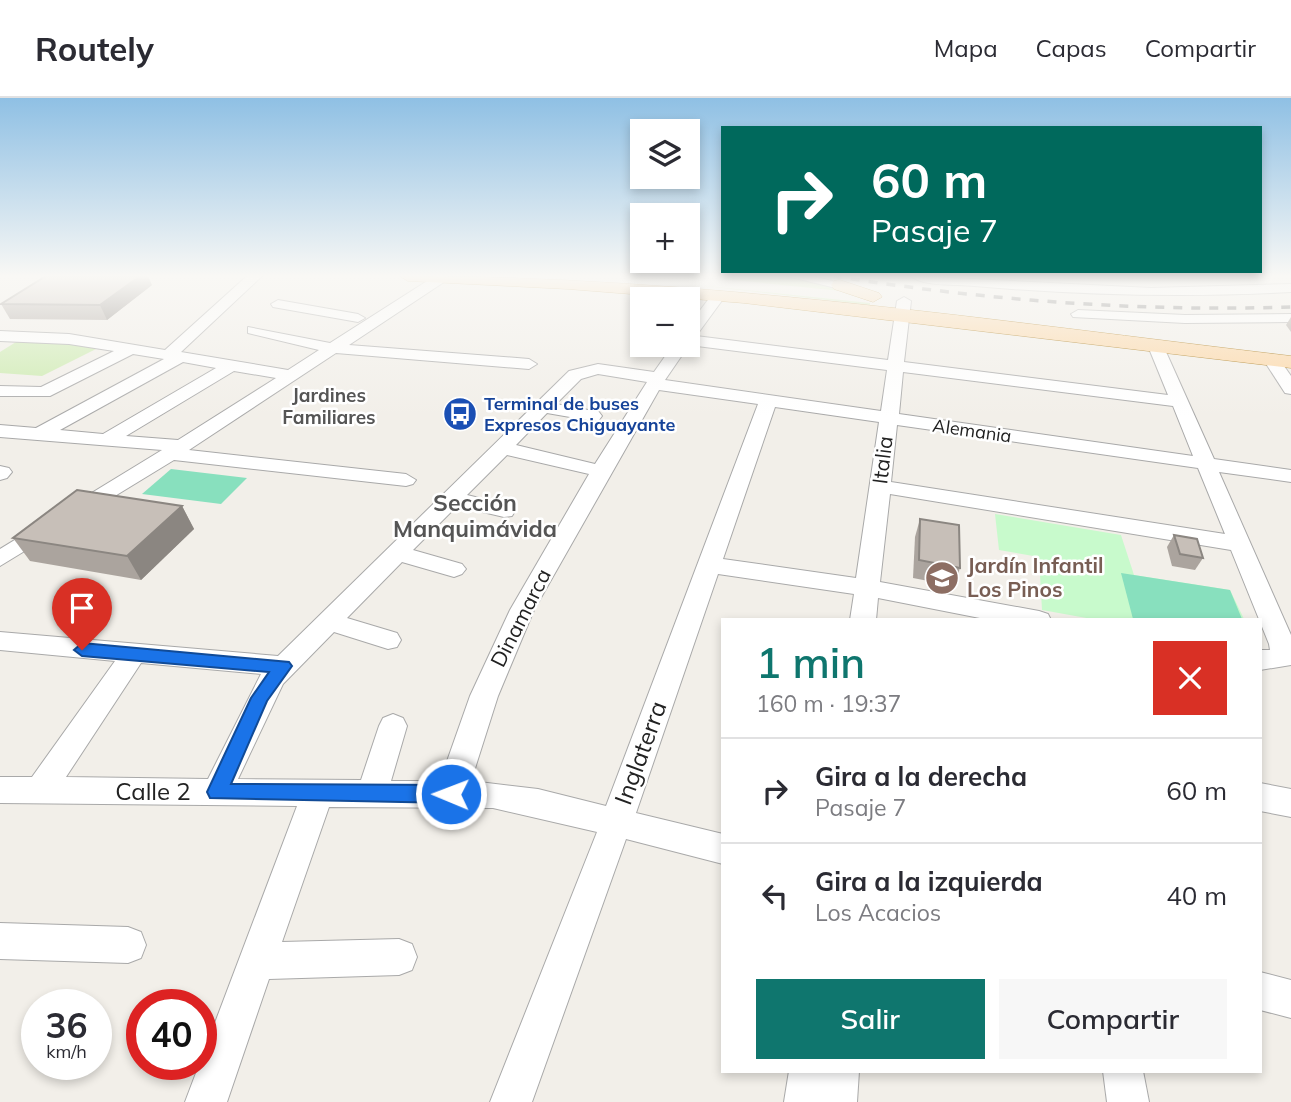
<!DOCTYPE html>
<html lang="es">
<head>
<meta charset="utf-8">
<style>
  body { margin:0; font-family:Mulish,sans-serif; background:#f7f7f7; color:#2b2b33; height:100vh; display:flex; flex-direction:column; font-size:26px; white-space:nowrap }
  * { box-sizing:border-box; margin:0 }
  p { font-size:23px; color:#7c7c81 }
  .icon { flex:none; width:38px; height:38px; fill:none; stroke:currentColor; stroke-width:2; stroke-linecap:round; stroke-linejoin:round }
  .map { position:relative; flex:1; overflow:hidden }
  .panel { position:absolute; left:721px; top:520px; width:541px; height:455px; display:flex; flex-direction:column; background:#fff; border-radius:0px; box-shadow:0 4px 10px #0003 }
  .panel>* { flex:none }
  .guide { position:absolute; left:721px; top:28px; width:541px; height:147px; border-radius:0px; box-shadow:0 4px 10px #0003; background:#00695c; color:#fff; overflow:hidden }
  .buttons { position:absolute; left:630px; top:21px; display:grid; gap:14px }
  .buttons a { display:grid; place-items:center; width:70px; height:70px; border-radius:0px; background:#fff; box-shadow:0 4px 10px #0003; font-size:35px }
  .speed { position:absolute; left:21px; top:891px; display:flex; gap:14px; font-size:35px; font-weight:700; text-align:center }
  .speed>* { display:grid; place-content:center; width:91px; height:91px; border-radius:50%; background:#fff; box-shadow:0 4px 10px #0003; line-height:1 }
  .speed small { font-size:18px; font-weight:400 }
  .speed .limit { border:10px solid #d22; background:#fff; color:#111 }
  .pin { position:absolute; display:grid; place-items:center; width:60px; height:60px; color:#fff; margin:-72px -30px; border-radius:50% 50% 50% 0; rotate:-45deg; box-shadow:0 0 7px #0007 }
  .pin .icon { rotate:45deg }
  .me { position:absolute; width:77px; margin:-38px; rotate:271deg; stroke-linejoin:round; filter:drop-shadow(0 0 5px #0008) }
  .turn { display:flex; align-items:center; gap:24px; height:147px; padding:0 35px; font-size:32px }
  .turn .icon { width:91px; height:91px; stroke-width:2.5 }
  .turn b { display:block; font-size:49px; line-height:60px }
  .round { display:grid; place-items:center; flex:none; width:74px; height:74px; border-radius:0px; background:#f7f7f7 }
  .headline { display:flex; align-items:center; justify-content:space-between; height:119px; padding:0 35px }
  h1 { font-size:42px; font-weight:600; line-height:52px; color:#0f766e }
  .primary-button { display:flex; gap:14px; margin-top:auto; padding:14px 35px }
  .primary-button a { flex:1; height:80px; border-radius:0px; background:#0f766e; color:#fff; font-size:28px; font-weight:600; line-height:80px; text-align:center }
  .primary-button a+a { background:#f7f7f7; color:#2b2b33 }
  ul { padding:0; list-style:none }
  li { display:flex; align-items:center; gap:21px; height:105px; padding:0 35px; border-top:2px solid #e1e1e2 }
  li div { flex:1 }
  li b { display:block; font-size:26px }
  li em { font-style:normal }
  header { display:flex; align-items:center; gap:42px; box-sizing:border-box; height:98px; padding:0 35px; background:#fff; border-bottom:2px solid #e1e1e2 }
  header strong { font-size:33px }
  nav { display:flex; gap:38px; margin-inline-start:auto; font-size:24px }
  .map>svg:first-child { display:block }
</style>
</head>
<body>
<header>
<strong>Routely</strong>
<nav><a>Mapa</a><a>Capas</a><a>Compartir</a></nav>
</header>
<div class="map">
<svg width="1291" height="1004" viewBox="0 0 1291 1004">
  <rect width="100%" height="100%" fill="#f2efe9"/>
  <g fill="#cdebb0">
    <polygon points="730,178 783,178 861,195 724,181"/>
    <polygon points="688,186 870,205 870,207"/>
    <polygon points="60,243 98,250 42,278 0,275 0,254 16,244"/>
  </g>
  <polygon fill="#c8facc" points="995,416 1121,437 1134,477 1230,492 1244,521 1092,521 1042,512 1039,459 999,452"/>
  <g fill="#88e0be">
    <polygon points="171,371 247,380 221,406 142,396"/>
    <polygon points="1121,475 1230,492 1242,521 1133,521"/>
  </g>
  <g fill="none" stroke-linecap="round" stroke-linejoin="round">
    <g stroke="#a9a9a9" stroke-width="2">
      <g id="minor">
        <path d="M247 178H262L181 254 288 272 319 252 248 235V229L330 245 435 178H448L447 182 349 247 529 261 537 266 529 271 336 255 189 352 406 376 416 382 413 386 406 388 174 362 0 468V451L162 352 0 339V327L36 330 164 261 133 256 50 298H0V288L41 289 114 253 69 246 0 243V233L69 236 165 252ZM183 264 216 270 103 336 60 332ZM234 273 276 280 178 342 126 338Z"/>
        <polygon points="787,178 813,178 847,187 840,191"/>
        <path d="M911 178 1151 190 1291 186V194C1185 200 1080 197 974 188 957 186 923 189 911 178Z"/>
        <path d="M719 193 726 197 696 238 888 262 897 203 904 199 911 203 904 264 1168 297 1148 248 1150 245H1162L1214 361 1291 372V384L1219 374 1291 537V567L1260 572V552H1270L1269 546 1231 452 890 396 880 484 1039 513 1048 516 1051 522H990L878 500 876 522H850L854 496 718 476 636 715 723 736V766L626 741 532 1004H490L597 734 493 710 329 709 282 844 399 841 412 846 417 859 412 872 399 877 269 881 227 1004H185L297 708 0 705V679H32L115 563 0 552V534L278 558 569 273 598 266 654 274 673 247H688V228L714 194ZM689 247 887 272 881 313 665 282ZM903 274 1173 308 1193 358 899 316ZM598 276 647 284 595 366 516 347 547 315 593 323 599 322 602 318 599 314 556 306 581 281ZM659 292 758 306 606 708 538 691 471 683 498 598 534 512ZM775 309 879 324 856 480 723 461ZM897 327 1198 370 1225 436 891 384ZM507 357 589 376 510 512 470 598 440 683H391L407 628 403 620 393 616 383 620 379 628 361 682 238 681 283 586 334 534 388 551 397 549 401 542 397 535 347 520 402 464 454 479 462 476 466 471 462 466 413 452 457 408 504 419 512 418 515 413 512 408 467 397ZM141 565 261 576 208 681 66 679Z"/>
        <polygon points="278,202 358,216 365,220 358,224 273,209 271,206"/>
        <polygon points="1078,212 1185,217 1291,216 1291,224 1185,225 1073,219 1071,216"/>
        <polygon points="1271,256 1277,258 1291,278 1291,296 1285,295 1263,261"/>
        <polygon points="0,368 9,370 12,374 7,380 0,382"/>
        <polygon points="1260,685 1291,691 1291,719 1260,713"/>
        <polygon points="0,825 128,829 141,834 146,847 141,860 128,865 0,861"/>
        <polygon points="1260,874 1291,882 1291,920 1260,912"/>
        <polygon points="789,973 859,973 857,1004 784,1004"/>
        <polygon points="1103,973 1143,973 1149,1004 1107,1004"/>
      </g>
    </g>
    <g stroke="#a06b00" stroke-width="1">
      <g id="major">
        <path d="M400 178C698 178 995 223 1291 258V270L744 205 568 191 408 183Z"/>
        <polygon points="840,182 879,195 882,199 873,204 834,191 831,187 834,183"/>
      </g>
    </g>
    <use href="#minor" fill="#fff" fill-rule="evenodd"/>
    <use href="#major" fill="#fcd6a4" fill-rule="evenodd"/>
    <path stroke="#707070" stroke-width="3.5" stroke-dasharray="9 9" stroke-linecap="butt" d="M833 178C985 202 1137 214 1291 209"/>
  </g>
  <g fill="#aba49e">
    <polygon points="152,187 107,222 10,221 1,206"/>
    <polygon points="1291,219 1291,234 1286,227"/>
    <polygon points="182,408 194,431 141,482 30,463 13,440"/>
    <polygon points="920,421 960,470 954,488 913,480 915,439"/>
    <polygon points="1174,437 1203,460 1195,472 1172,468 1167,449"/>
  </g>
  <g fill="#8b8681">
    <polygon points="140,178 148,178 152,187 107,222 100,207"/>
    <polygon points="182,408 194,431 141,482 127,458"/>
  </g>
  <g fill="#c7bfb8" stroke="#8b8681" stroke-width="2">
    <polygon points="46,178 140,178 100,207 1,206"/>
    <polygon points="77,392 182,408 127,458 13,440"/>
    <polygon points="920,421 959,427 960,470 919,462"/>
    <polygon points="1174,437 1197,441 1203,460 1180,456"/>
  </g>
  <linearGradient id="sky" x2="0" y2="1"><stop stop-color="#8fc0e4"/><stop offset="0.56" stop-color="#f9f8f5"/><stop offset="1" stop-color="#f9f8f5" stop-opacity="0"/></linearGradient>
  <rect width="1291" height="318" fill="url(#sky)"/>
  <polygon fill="#1a73e8" stroke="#114b97" stroke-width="2" points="82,545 289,564 292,568 267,603 231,686 451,687 458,690 461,696 458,702 451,705 210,700 207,694 251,600 269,574 82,558 74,552"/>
  <defs>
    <g id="bus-disc" transform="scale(1.75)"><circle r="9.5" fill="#1a4fb4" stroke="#fff"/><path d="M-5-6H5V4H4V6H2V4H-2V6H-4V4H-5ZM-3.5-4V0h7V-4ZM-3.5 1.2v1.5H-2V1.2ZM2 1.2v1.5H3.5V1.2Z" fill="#fff"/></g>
    <g id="school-disc" transform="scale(1.75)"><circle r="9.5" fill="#8d6e63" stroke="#fff"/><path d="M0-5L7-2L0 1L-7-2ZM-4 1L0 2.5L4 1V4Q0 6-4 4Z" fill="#fff"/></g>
  </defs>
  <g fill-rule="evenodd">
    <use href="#bus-disc" x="460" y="316"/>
    <use href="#school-disc" x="942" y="480"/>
  </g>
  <g text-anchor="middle" stroke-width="5" stroke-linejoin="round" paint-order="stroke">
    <g font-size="18" font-weight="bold" fill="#164399" stroke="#fff" text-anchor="start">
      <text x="484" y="312">Terminal de buses<tspan x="484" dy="21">Expresos Chiguayante</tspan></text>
    </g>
    <g font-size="18" fill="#222" stroke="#fff">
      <text transform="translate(972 333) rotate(8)" y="6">Alemania</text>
    </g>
    <g font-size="19" font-weight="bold" fill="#555" stroke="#fff">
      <text x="329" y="304">Jardines<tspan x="329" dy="22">Familiares</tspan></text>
    </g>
    <g font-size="21" fill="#222" stroke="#fff">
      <text transform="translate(883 362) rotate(-83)" y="7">Italia</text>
      <text transform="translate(521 520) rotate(-63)" y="7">Dinamarca</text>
    </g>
    <g font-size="21" font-weight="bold" fill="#785e54" stroke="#fff" text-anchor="start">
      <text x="967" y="475">Jardín Infantil<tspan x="967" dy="24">Los Pinos</tspan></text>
    </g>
    <g font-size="23" font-weight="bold" fill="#555" stroke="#fff">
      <text x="475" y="413">Sección<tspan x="475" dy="26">Manquimávida</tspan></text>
    </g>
    <g font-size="24" fill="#222" stroke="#fff">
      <text transform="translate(641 655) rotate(-70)" y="8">Inglaterra</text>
      <text x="153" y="702">Calle 2</text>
    </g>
  </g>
</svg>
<div class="buttons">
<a><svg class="icon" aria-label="layers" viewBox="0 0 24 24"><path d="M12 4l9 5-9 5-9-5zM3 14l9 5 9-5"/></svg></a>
<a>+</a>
<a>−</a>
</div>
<div class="speed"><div>36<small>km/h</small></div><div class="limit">40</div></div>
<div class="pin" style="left:82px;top:552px;background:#d93025"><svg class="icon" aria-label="arrive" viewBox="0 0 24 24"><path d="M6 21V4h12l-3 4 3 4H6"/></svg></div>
<svg class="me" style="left:451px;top:696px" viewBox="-20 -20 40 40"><circle r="17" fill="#1a73e8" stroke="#fff" stroke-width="3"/><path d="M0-11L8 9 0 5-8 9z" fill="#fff"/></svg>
<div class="guide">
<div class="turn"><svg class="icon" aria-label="right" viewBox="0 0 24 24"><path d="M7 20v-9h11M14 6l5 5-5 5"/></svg><div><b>60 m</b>Pasaje 7</div></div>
</div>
<section class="panel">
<div class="headline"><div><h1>1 min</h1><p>160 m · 19:37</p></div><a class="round" style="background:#d93025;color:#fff"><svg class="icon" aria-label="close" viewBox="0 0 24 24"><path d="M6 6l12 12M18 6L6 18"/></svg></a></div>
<ul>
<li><svg class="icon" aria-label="right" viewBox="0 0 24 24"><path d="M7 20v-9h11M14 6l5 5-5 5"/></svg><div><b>Gira a la derecha</b><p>Pasaje 7</p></div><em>60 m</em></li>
<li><svg class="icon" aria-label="left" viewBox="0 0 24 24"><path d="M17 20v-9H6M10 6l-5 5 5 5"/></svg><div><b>Gira a la izquierda</b><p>Los Acacios</p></div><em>40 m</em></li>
</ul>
<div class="primary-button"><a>Salir</a><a>Compartir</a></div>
</section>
</div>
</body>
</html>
